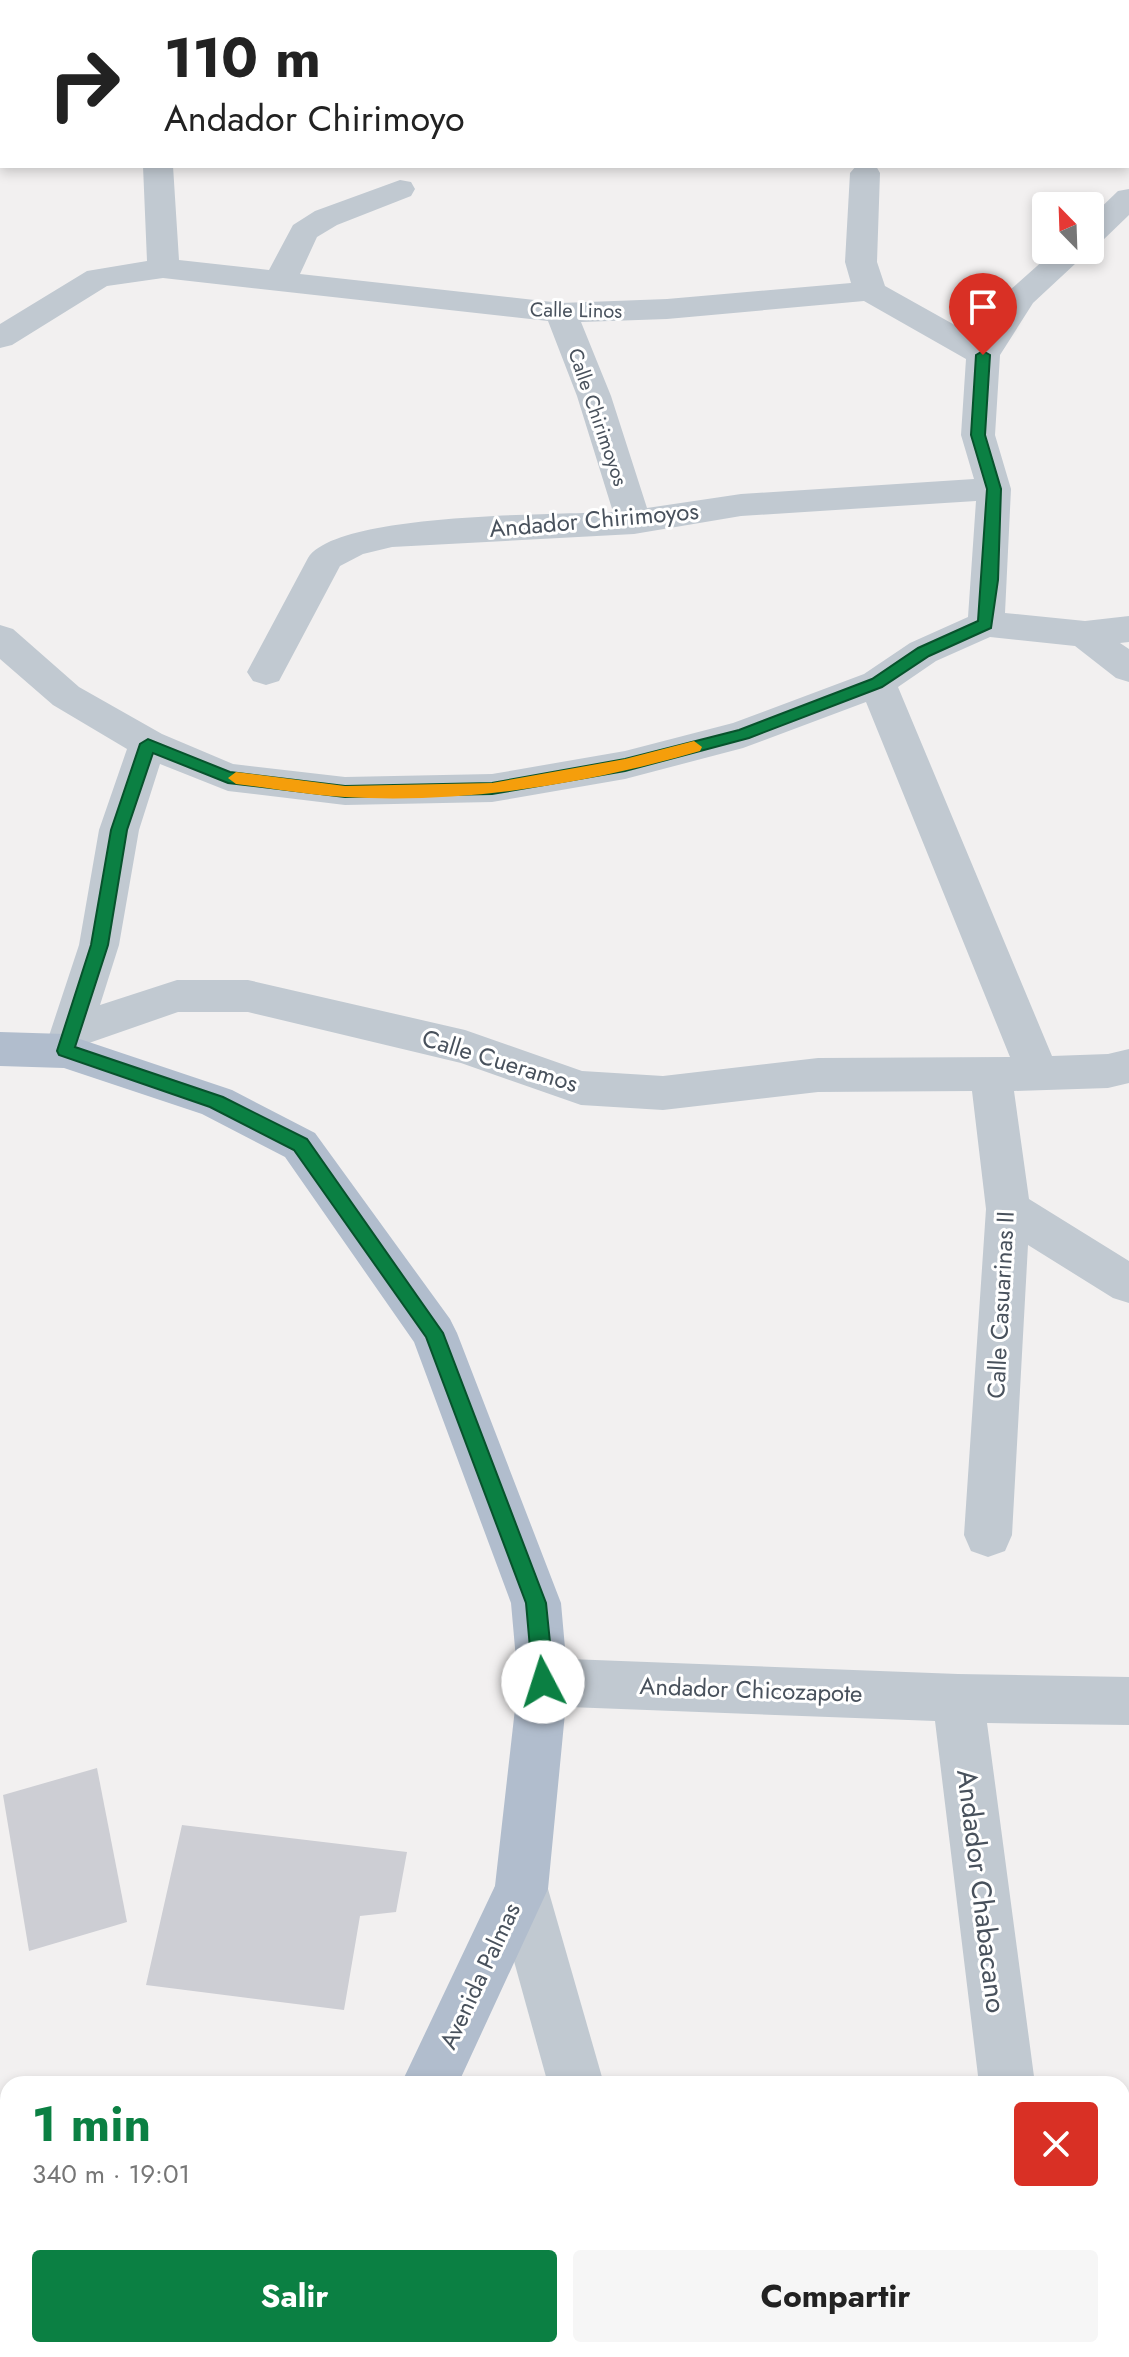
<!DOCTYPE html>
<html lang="es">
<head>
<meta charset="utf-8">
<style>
  body { margin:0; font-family:Jost,sans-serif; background:#f6f6f6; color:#222; height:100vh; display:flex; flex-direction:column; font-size:30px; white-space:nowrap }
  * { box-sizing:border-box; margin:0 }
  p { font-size:26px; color:#767676 }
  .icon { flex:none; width:44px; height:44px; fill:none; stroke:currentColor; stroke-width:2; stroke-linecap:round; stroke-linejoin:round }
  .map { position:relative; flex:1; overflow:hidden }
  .details { position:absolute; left:0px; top:2076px; width:1130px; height:282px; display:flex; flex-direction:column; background:#fff; border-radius:24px 24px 0 0; box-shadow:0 4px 12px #0003 }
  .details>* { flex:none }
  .hud { position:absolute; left:0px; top:0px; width:1130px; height:168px; box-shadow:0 4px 12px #0003; background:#fff; color:#222; overflow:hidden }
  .needle { width:52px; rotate:337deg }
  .controls { position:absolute; left:1032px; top:192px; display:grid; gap:16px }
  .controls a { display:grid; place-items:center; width:72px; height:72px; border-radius:8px; background:#fff; box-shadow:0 4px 12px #0003; font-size:40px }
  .pin { position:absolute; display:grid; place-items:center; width:68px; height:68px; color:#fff; margin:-82px -34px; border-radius:50% 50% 50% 0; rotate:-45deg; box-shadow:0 0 8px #0007 }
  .pin .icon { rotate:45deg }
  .me { position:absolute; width:88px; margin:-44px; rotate:355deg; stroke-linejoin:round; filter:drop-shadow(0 0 6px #0008) }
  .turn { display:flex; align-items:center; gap:28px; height:168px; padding:0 32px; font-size:36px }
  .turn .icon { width:104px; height:104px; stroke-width:2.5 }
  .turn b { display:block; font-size:56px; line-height:68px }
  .round { display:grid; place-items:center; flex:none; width:84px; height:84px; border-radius:8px; background:#f6f6f6 }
  .overview { display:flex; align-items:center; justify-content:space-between; height:136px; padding:0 32px }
  h1 { font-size:48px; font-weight:700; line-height:60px; color:#0b8043 }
  .cta { display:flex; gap:16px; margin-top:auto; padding:16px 32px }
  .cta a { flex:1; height:92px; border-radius:8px; background:#0b8043; color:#fff; font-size:32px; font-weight:700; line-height:92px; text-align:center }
  .cta a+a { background:#f6f6f6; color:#222 }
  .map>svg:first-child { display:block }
</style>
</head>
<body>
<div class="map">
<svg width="1129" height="2357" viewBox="0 0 1129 2357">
  <rect width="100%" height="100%" fill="#f2f0f0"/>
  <g fill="#cdced4">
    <polygon points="97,1768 127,1922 29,1951 3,1795"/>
    <polygon points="182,1825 407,1852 396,1912 360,1916 344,2010 146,1985"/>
  </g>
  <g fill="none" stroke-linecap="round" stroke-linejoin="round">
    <g fill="#c1c9d1" fill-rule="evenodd">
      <polygon points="360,0 388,0 389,2 361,2"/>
      <rect x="614" y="0" width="28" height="2"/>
      <polygon points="872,0 900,0 901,2 873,2"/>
      <rect x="1096" y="0" width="28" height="2"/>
      <rect x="1128" y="106" width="1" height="22"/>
      <path d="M143 166H173L179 260 269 270 293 225 315 211 400 180 411 182 415 189 411 196 337 225 317 237 300 274 561 303 667 299 851 283 845 262 850 173 856 166H876L880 173 877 262 885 286 978 338 1010 290 1055 250H1090L1033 303 1000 355 995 435 1011 489 1005 613 1085 621 1129 616V642L1120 643 1129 649V682L1116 678 1075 646 990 637 936 661 898 687 1052 1056 1108 1054 1129 1049V1083L1108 1088 1014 1091 1029 1199 1129 1261V1303L1113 1298 1028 1245 1012 1535 1005 1551 988 1557 971 1551 964 1535 986 1209 972 1091 818 1092 663 1110 581 1105 461 1063 248 1012H178L89 1043 80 1063 65 1068 50 1063 44 1051 79 945 99 830 127 749 53 705 0 659V625L13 629 79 687 162 734 233 764 345 777 492 774 625 751 733 723 864 674 910 643 968 617 976 501 741 516 634 534 392 547 363 554 340 566 279 681 266 685 253 681 247 672 308 558C337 512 556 515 613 512L577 396 548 321 163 278 107 286 12 345 0 348V324L87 271 147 261ZM864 301 966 359 961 435 974 479 741 494 647 508 611 396 581 322 667 319ZM866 702 1010 1057 818 1058 663 1076 582 1071 465 1030 248 980H177L100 1005 119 945 139 830 160 764 228 791 345 805 492 802 625 779 743 748Z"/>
      <polygon points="1129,189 1129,215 1101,242 1090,244 1090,218 1118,191"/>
      <polygon points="543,1658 958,1674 1129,1677 1129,1725 987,1723 1035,2084 979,2084 935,1721 543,1706 525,1699 518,1682 525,1665"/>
      <polygon points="521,1862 540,1870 548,1889 604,2084 548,2084 494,1889 502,1870"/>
      <polygon points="592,2350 652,2350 653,2357 593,2357"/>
      <polygon points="1010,2350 1070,2350 1071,2357 1011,2357"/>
    </g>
    <g fill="#b1bdcd" fill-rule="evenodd">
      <polygon points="0,1032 65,1034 232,1090 315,1133 450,1319 457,1333 561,1603 568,1682 548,1889 458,2084 401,2084 495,1886 518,1682 511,1603 414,1342 285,1157 202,1114 64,1068 0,1066"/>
      <polygon points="273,2350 333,2350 330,2357 270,2357"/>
    </g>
  </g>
  <polygon fill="#0b8043" stroke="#07532c" stroke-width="2" points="983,351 990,355 985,435 1001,489 998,580 991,628 929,656 882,687 749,738 625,771 492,794 345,797 228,783 153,753 127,830 108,945 75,1047 223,1097 307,1139 443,1333 546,1603 554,1682 551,1689 543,1692 536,1689 533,1682 526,1603 426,1337 294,1150 210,1107 59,1055 57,1051 91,945 111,830 140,744 148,739 230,772 345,786 492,783 625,759 739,730 872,679 918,648 978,621 987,489 971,435 976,355"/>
  <path fill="#f59e0b" d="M694 741 702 747 700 751C586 784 464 804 345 797 309 795 272 788 236 784L228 778 236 772 345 786 492 783 625 759Z"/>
  <g text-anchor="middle" stroke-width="6" stroke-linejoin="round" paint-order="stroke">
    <g font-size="20" fill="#48515c" stroke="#fff">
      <text transform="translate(576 310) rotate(1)" y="7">Calle Linos</text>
      <text transform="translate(598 417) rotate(71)" y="7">Calle Chirimoyos</text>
    </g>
    <g font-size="24" fill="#48515c" stroke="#fff">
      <text transform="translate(594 520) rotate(-5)" y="8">Andador Chirimoyos</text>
      <text transform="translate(500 1061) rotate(17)" y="8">Calle Cueramos</text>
      <text transform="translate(1001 1305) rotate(-87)" y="8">Calle Casuarinas II</text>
      <text transform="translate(751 1690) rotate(2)" y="8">Andador Chicozapote</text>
      <text transform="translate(480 1976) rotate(-65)" y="8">Avenida Palmas</text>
    </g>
    <g font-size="28" fill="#48515c" stroke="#fff">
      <text transform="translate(982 1891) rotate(83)" y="10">Andador Chabacano</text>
    </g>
  </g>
</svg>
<div class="controls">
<a><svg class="needle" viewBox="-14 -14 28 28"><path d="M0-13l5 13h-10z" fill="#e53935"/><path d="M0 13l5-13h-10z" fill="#767676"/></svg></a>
</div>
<div class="pin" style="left:983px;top:355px;background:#d93025"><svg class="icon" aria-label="arrive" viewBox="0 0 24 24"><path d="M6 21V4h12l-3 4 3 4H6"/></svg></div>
<svg class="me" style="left:543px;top:1682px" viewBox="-20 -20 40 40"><circle r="19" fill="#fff"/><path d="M0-13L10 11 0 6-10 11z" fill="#0b8043"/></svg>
<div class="hud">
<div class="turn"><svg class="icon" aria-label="right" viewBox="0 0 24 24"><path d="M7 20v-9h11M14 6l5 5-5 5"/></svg><div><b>110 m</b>Andador Chirimoyo</div></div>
</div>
<section class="details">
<div class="overview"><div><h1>1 min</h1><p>340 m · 19:01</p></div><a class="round" style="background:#d93025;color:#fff"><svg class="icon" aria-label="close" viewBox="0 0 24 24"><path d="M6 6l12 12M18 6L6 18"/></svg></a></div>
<div class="cta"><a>Salir</a><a>Compartir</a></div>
</section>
</div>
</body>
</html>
